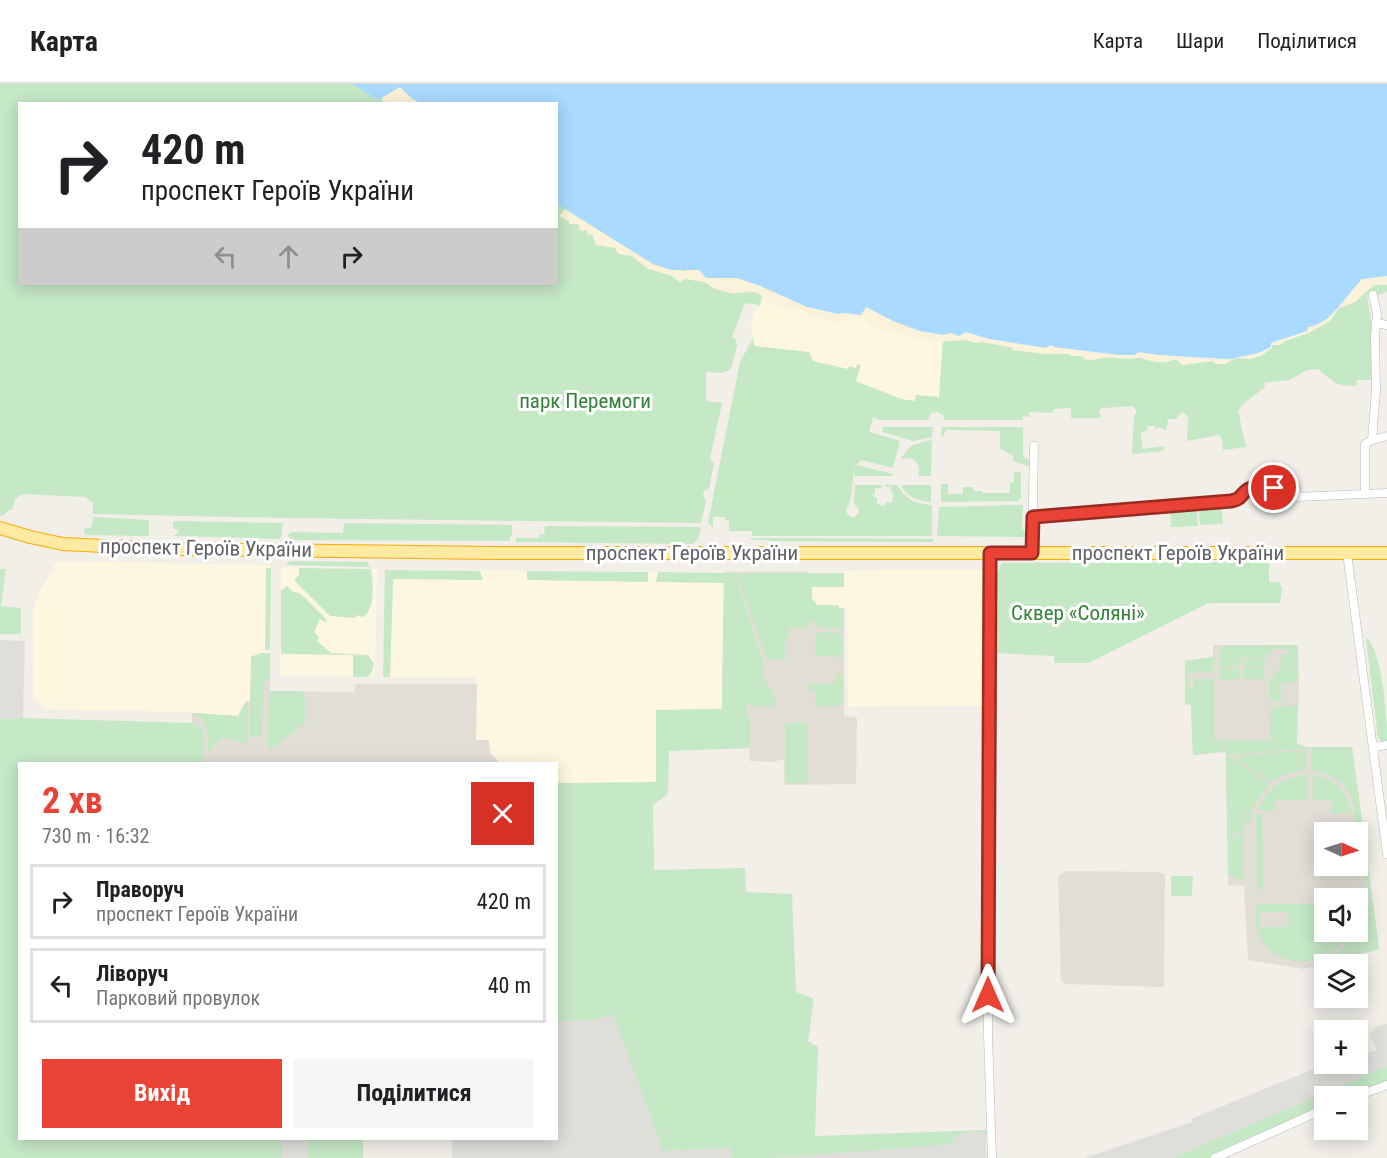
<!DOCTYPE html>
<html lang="uk">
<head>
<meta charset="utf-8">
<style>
  body { margin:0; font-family:"Roboto Condensed",sans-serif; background:#f6f6f6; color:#202124; height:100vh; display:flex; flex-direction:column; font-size:22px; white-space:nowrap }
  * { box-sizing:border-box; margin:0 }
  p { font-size:20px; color:#757577 }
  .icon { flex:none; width:33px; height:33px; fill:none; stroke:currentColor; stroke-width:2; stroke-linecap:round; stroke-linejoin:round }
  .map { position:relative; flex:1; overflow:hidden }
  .side { position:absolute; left:18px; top:678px; width:540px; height:378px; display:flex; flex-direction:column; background:#fff; border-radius:0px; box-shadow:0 3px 15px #0003 }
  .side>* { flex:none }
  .guide { position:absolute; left:18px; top:18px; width:540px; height:183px; border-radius:0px; box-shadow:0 3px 15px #0003; background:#fff; color:#202124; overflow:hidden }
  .needle { width:39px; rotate:93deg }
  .tools { position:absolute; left:1314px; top:738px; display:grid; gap:12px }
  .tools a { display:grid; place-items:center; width:54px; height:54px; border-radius:0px; background:#fff; box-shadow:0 3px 15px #0003; font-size:30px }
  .pin { position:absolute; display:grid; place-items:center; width:51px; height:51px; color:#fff; margin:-26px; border:3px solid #fff; border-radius:50%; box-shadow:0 2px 6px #0007 }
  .me { position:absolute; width:66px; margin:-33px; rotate:0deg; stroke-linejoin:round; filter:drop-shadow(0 0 4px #0008) }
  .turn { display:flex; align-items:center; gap:21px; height:126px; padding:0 24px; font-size:27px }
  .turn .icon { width:78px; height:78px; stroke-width:2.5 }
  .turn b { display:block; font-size:42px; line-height:51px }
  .lanes { display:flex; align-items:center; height:57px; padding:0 24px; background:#0003; justify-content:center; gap:30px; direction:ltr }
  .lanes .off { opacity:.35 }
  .round { display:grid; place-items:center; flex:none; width:63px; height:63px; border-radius:0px; background:#f6f6f6 }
  .headline { display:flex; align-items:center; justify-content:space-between; height:102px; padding:0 24px }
  h1 { font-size:36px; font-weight:700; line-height:45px; color:#ea4335 }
  .action { display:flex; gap:12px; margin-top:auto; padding:12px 24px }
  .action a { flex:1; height:69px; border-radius:0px; background:#ea4335; color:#fff; font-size:24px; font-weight:700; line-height:69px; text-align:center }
  .action a+a { background:#f6f6f6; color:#202124 }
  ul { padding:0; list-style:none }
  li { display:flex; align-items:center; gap:18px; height:75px; margin:0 12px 9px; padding:0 12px; border:3px solid #e0e0e0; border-radius:0px }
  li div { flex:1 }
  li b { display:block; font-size:22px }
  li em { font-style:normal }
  header { display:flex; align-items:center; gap:36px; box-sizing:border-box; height:84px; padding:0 30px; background:#fff; border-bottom:2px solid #e0e0e0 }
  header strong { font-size:28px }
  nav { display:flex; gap:33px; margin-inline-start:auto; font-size:21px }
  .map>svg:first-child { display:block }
</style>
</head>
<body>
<header>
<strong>Карта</strong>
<nav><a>Карта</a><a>Шари</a><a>Поділитися</a></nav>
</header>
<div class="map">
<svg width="1387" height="1074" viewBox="0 0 1387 1074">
  <rect width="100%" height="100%" fill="#f1efe8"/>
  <g fill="#fef7e0">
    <polygon points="768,206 844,229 857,230 920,247 943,251 939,313 916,311 916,317 901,315 754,262 751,240 757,221 760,222 762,214"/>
    <polygon points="57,477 271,481 270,569 261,569 250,617 238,632 235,632 189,628 45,625 33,612 34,523 39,509"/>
    <polygon points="282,483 377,485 375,593 280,592"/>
    <polygon points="394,486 724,488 722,625 656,626 656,698 653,699 558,699 558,679 499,678 489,666 476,656 477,593 390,593"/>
    <polygon points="891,486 986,486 985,622 848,623 847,525 839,524 838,521 809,521 809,488"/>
  </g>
  <g fill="#e0deda">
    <polygon points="0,556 25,557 23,634 0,635"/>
    <polygon points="613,929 663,1067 731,1064 732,1074 452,1074 452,1055 556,1054 557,938 597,935"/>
    <polygon points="1387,940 1387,982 1172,1074 1084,1074 1192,1038 1191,1035 1326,980 1358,980 1358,972 1376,966 1370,950 1375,943"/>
    <polygon points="968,1048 986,1049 986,1074 774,1074 953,1059 953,1054"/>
    <polygon points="282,1055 308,1055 307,1074 282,1074"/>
  </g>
  <g fill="#e1ded6" fill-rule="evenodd">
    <polygon points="724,488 809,488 809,521 838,521 839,524 844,524 844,632 857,634 856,700 784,701 784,675 773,678 750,677 749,664 721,665"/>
    <path d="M1213 561H1298L1299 598 1297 660 1302 663H1352L1379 865 1304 885 1248 876 1244 802 1228 801 1226 668 1193 671 1191 621 1185 620V577L1213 573ZM1324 748H1358V782H1324ZM1324 814H1358V848H1324Z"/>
    <polygon points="261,569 270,569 270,607 354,608 355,602 357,600 477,600 476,656 489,656 490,669 499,678 558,679 557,724 556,680 203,679 203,648 197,641 192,639 192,629 238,632 246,617 250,617 251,573"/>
    <polygon points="1066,787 1158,788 1165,790 1164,903 1065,900 1061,896 1058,793"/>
  </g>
  <g fill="#c5e8c5" fill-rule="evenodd">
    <polygon points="0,0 352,0 378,16 382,12 410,13 420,19 20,20 20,200 556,200 557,120 593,143 736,209 753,208 760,210 762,214 760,222 749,219 744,221 732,253 736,256 737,262 731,285 723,289 706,288 706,317 722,319 710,375 714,379 709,404 704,407 703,411 706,416 701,439 286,434 93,430 93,419 85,413 23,410 15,415 12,426 8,426 4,431 0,432"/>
    <path d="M1374 201H1387V208L1378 211 1367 210 1371 239V296H1357L1356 302C1332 301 1336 299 1318 285L1307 286 1289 296 1264 299 1265 303 1243 320 1238 327 1246 363 1223 366 1222 356 1219 351 1187 357 1188 332 1182 328 1176 335H1168L1166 347 1159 343 1155 345V342H1147V347L1141 348 1142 365 1164 362V367L1132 370 1134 332 1137 327 1133 322 1103 324 1099 326 1101 334H1071V324L1054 325 1053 329 1029 328V333L1023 332V336H945L943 331 937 328 931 329 928 336H880L873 333 869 348 900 357 893 384 861 376 856 381 893 390V392H854L855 381C851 396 854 413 846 426L847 430 853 434 859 429 858 424 854 420 855 401H882V404H875V410L872 412 877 414V420L884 422 886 418H892L894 410 891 408V403H885V401H897C906 415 915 420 932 421V452H752V447H729V437L726 436 725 433H713V443L708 439 740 278 753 254 754 262 809 268 813 277 848 285 849 282 856 284 857 280 861 281 856 297 901 315 915 317 916 311 939 313 943 256C951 257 958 255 965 256 972 257 974 259 982 258L1045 270H1069L1072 272 1077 271 1095 276 1098 274C1110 273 1131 277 1140 273 1144 276 1160 279 1165 278 1174 277 1174 272 1182 281L1236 274 1249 275 1261 272 1272 261 1300 252 1310 247 1339 224 1355 218Z"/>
    <polygon points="883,343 933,343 932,353 913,357 882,348"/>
    <polygon points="942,343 1023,343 1023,372 1030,378 1029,382 1013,377 1013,372 1000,364 1000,347 946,346 943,353 941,352"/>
    <polygon points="932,356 931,392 918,392 919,384 916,377 910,374 900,375 912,361"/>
    <polygon points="1014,388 1021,388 1021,414 1018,417 941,418 941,400 948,400 948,410 963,410 963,403 973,403 974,407 982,407 983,409 1010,409 1010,399 1014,398"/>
    <path d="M901 401H931V418C917 417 907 414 901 401Z"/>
    <polygon points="1023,421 1022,444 1027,450 1026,453 937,452 939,423"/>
    <polygon points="1222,424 1223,440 1200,441 1199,425"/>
    <polygon points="1197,425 1198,442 1171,443 1170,426"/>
    <polygon points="93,433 149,436 149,452 87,451 84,449 84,445 92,443"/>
    <polygon points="173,437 283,439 281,454 278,455 173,452 179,448 177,445 173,445"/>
    <polygon points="344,439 512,441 512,451 510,452 510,457 290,456 288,451 291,448 343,449"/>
    <polygon points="545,442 701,443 698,455 693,460 516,458 516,454 539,454 539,450 544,450"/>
    <polygon points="751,454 933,455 933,458 928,458 775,457 749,455"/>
    <polygon points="290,477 367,478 370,483 286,481"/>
    <path d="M1269 478V498H1279L1282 504 1280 519H1209L1089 579H1054V572L993 569C993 550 991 492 1002 479Z"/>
    <polygon points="266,484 271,484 270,566 265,566"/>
    <path d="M299 484 371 485C373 499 376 525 363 533L356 531 355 534 330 532 294 496 299 491Z"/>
    <polygon points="0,485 6,485 1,522 21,524 21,550 0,550"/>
    <polygon points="385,486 480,487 483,496 393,495 390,593 383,593"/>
    <polygon points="527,487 648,488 648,498 527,496"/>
    <path d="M658 488 735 489 763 577V594C770 604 776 609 776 623L746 621V630L750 631V664L669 667 668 710 653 721 654 786 745 784 746 808 792 810 796 908 814 915 808 957 818 963 815 1052 987 1046 986 1049 968 1048 953 1054V1060L775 1074H732L731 1064 663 1067 613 930 597 935 557 938 558 699 656 698V626L722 625 724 499 656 498Z"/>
    <polygon points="737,489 844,489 844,503 812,503 812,514 817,521 838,521 839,524 844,524 844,544 817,544 817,538 809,538 808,544 788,544 789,550 785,555 785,576 767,576"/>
    <polygon points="287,502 293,508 300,509 326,535 327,539 320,535 314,548 319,553 317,557 331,569 368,571 374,580 371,590 366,593 353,593 353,571 281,570 281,507"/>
    <polygon points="820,548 838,548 843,553 843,567 836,577 834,572 815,572 815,552"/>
    <path d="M1368 554C1383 576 1387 631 1387 657L1383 658 1378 654 1366 555Z"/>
    <polygon points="1213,561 1214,587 1190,589 1189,579 1189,604 1194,605 1194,595 1214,595 1214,656 1227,656 1220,668 1193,671 1191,621 1185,620 1185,577 1213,573"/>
    <polygon points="1298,561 1298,598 1281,600 1281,611 1283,611 1281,617 1273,617 1270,616 1270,597 1281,583 1281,570 1289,570 1290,565 1264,565 1274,566 1274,569 1265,570 1264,595 1243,595 1243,584 1260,584 1260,582 1243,582 1243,576 1260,576 1260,574 1241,574 1240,582 1234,582 1234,575 1224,575 1224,576 1233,576 1232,582 1224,582 1224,584 1240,584 1241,595 1222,596 1220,593 1220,562"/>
    <polygon points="261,569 270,569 270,594 263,598 262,652 250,653 251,573"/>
    <polygon points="844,590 843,619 837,622 815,622 815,607 808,606 807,600 836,599 837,591"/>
    <polygon points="269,607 302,607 305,612 305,639 270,666 267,666"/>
    <path d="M246 617H248L247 660 223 653 208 668C209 650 209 638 192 629L238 632Z"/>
    <polygon points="1297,621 1297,660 1307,663 1307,666 1293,665 1230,671 1223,668 1228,656 1270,656 1271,623"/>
    <polygon points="23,634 192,639 202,645 204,653 203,679 20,680 20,1054 282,1055 282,1074 0,1074 0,635"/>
    <rect x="786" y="639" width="21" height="60"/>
    <path d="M1312 663H1352L1364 751 1355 748C1355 713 1351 694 1312 686Z"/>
    <polygon points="1292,667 1306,668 1306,686 1283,691 1271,698 1233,673"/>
    <polygon points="1226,671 1270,700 1251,725 1251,736 1246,739 1246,726 1244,725 1244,747 1237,749 1230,755 1227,755"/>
    <path d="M1307 690V716H1276V727H1257C1270 702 1280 696 1307 690Z"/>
    <path d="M1313 691C1334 693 1349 709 1351 729L1332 730 1331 716H1313Z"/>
    <polygon points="1256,730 1262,730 1263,805 1257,805"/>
    <polygon points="1244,749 1244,797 1228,791 1228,757"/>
    <path d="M1368 783 1379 865 1327 879V877C1339 870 1346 861 1351 848H1358V832H1370L1369 829 1358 824 1369 823 1368 809H1361L1355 804 1367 803 1365 790 1354 789 1359 784Z"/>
    <polygon points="1171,792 1193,792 1192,812 1171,812"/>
    <path d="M1256 820H1324V828H1320V843H1324V848H1347C1331 886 1275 889 1258 848 1255 840 1256 829 1256 820ZM1260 828H1287V843H1260Z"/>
    <polygon points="1387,982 1387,999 1348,1012 1324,1012 1324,1022 1212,1074 1172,1074"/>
    <polygon points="308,1055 363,1055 363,1074 307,1074"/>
  </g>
  <g fill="#fbf3d9">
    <polygon points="401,3 410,13 420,19 383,19 382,12"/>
    <path d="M565 125 653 180 684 187 691 185 699 186 706 194H737L758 201 807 223 861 231 866 223 893 237 920 247 966 248 989 255 1046 264 1051 261 1054 263C1071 266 1127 275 1139 268 1172 272 1217 281 1249 272 1256 270 1263 266 1270 263V259C1283 253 1297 252 1308 243 1330 242 1348 210 1362 195L1387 192V201H1374L1355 218 1339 224 1330 237 1309 249 1286 256 1280 261H1272V264L1261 272 1249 275 1236 274 1225 280H1215L1213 277 1182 281C1174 272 1174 277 1165 278 1160 279 1144 276 1140 273 1132 276 1126 274 1117 273 1105 271 1095 278 1084 275L1083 272H1072L1069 270H1045L1012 266V263L982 258 975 259 966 256 936 258 910 253 906 249 904 251 901 249 899 251 896 247C886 246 870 245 864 235 850 232 850 232 838 239 828 238 819 232 810 233L809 230 792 224 787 225 767 218 760 210 754 208 739 207 734 210 715 205 704 198 685 195 680 198 670 191 648 185 632 172 618 170 615 164 596 161 592 150 588 151 587 146 582 147 579 146 580 143 577 140H569V137L559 132Z"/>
  </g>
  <path fill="#aadaff" d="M352 0H1387V192L1362 195C1347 210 1330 241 1308 243L1307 247 1271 259V263L1258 269 1230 275 1159 271 1139 268 1134 271H1120L1054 263 1051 261 1046 264 989 255 966 248 959 252 951 249 943 251 920 247 893 237 866 223 861 231 844 229 838 230 807 223 758 201 737 194H706L699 186H671L653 180 557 120 556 20 420 19 410 13 400 3 378 16Z"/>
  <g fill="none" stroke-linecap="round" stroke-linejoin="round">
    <g stroke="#b5b8bc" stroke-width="9">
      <g id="minor">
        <polyline points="1376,239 1387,241"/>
        <polyline points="1372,356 1376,306 1375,252 1377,230 1373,211"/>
        <polyline points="1365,409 1365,360 1372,356 1387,352"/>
        <path d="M1033 433 1231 418C1241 415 1243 408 1251 404H1296L1297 413 1387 409"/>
        <polyline points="990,469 988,950 992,1074"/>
        <polyline points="1032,469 1034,362"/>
        <polyline points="1347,469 1387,770"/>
        <polyline points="1373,663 1387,661"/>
        <polyline points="1357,1012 1387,1001"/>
        <polyline points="1215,1074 1324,1025"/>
      </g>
    </g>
    <g stroke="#f9ab00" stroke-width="14">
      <polyline id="trunk" points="0,444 30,453 63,460 166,465 497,469 1387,469"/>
    </g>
    <use href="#minor" stroke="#fff" stroke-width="8"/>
    <use href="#trunk" stroke="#feeaa1" stroke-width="12"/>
  </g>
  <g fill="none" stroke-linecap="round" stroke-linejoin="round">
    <g stroke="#982c22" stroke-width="15">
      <path id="route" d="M988 911 990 469H1032L1033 433 1231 417C1242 415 1240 411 1247 406 1254 401 1266 404 1274 404"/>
    </g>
    <use href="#route" stroke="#ea4335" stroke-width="10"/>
  </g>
  <g text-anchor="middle" stroke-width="6" stroke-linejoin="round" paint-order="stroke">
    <g font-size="21" fill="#348238" stroke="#fff">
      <text x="585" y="324">парк Перемоги</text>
      <text x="1078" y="536">Сквер «Соляні»</text>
    </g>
    <g font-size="21" fill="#5f6368" stroke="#fff">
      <text transform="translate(206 464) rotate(1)" y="7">проспект Героїв України</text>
      <text x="692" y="476">проспект Героїв України</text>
      <text x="1178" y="476">проспект Героїв України</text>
    </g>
  </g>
</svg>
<div class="tools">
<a><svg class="needle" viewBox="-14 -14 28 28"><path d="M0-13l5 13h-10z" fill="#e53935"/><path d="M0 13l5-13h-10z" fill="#757577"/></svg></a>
<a><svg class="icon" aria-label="sound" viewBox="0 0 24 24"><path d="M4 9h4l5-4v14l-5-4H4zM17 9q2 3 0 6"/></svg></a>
<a><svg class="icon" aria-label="layers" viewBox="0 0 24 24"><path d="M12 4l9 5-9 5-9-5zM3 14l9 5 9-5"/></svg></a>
<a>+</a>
<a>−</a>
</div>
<div class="pin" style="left:1274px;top:404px;background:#d93025"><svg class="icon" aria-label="arrive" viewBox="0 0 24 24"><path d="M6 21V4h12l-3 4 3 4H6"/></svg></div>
<svg class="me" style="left:988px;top:911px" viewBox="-20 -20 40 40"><path d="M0-17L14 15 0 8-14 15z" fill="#ea4335" stroke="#fff" stroke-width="4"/></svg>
<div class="guide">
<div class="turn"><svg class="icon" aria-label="right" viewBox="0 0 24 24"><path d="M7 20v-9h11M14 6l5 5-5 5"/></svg><div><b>420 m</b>проспект Героїв України</div></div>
<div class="lanes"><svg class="icon off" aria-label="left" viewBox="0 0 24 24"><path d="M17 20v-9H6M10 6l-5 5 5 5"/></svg><svg class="icon off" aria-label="ahead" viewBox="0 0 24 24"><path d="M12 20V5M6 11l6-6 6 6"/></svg><svg class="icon" aria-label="right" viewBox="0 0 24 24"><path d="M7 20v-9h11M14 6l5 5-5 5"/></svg></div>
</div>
<section class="side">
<div class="headline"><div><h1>2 хв</h1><p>730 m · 16:32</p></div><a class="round" style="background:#d93025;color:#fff"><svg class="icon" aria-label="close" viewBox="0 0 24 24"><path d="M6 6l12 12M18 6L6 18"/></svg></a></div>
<ul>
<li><svg class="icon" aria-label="right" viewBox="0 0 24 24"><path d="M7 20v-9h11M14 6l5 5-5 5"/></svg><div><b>Праворуч</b><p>проспект Героїв України</p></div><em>420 m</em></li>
<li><svg class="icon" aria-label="left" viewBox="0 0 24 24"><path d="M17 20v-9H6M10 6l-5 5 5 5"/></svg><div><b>Ліворуч</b><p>Парковий провулок</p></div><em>40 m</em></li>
</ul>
<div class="action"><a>Вихід</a><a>Поділитися</a></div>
</section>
</div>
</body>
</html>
